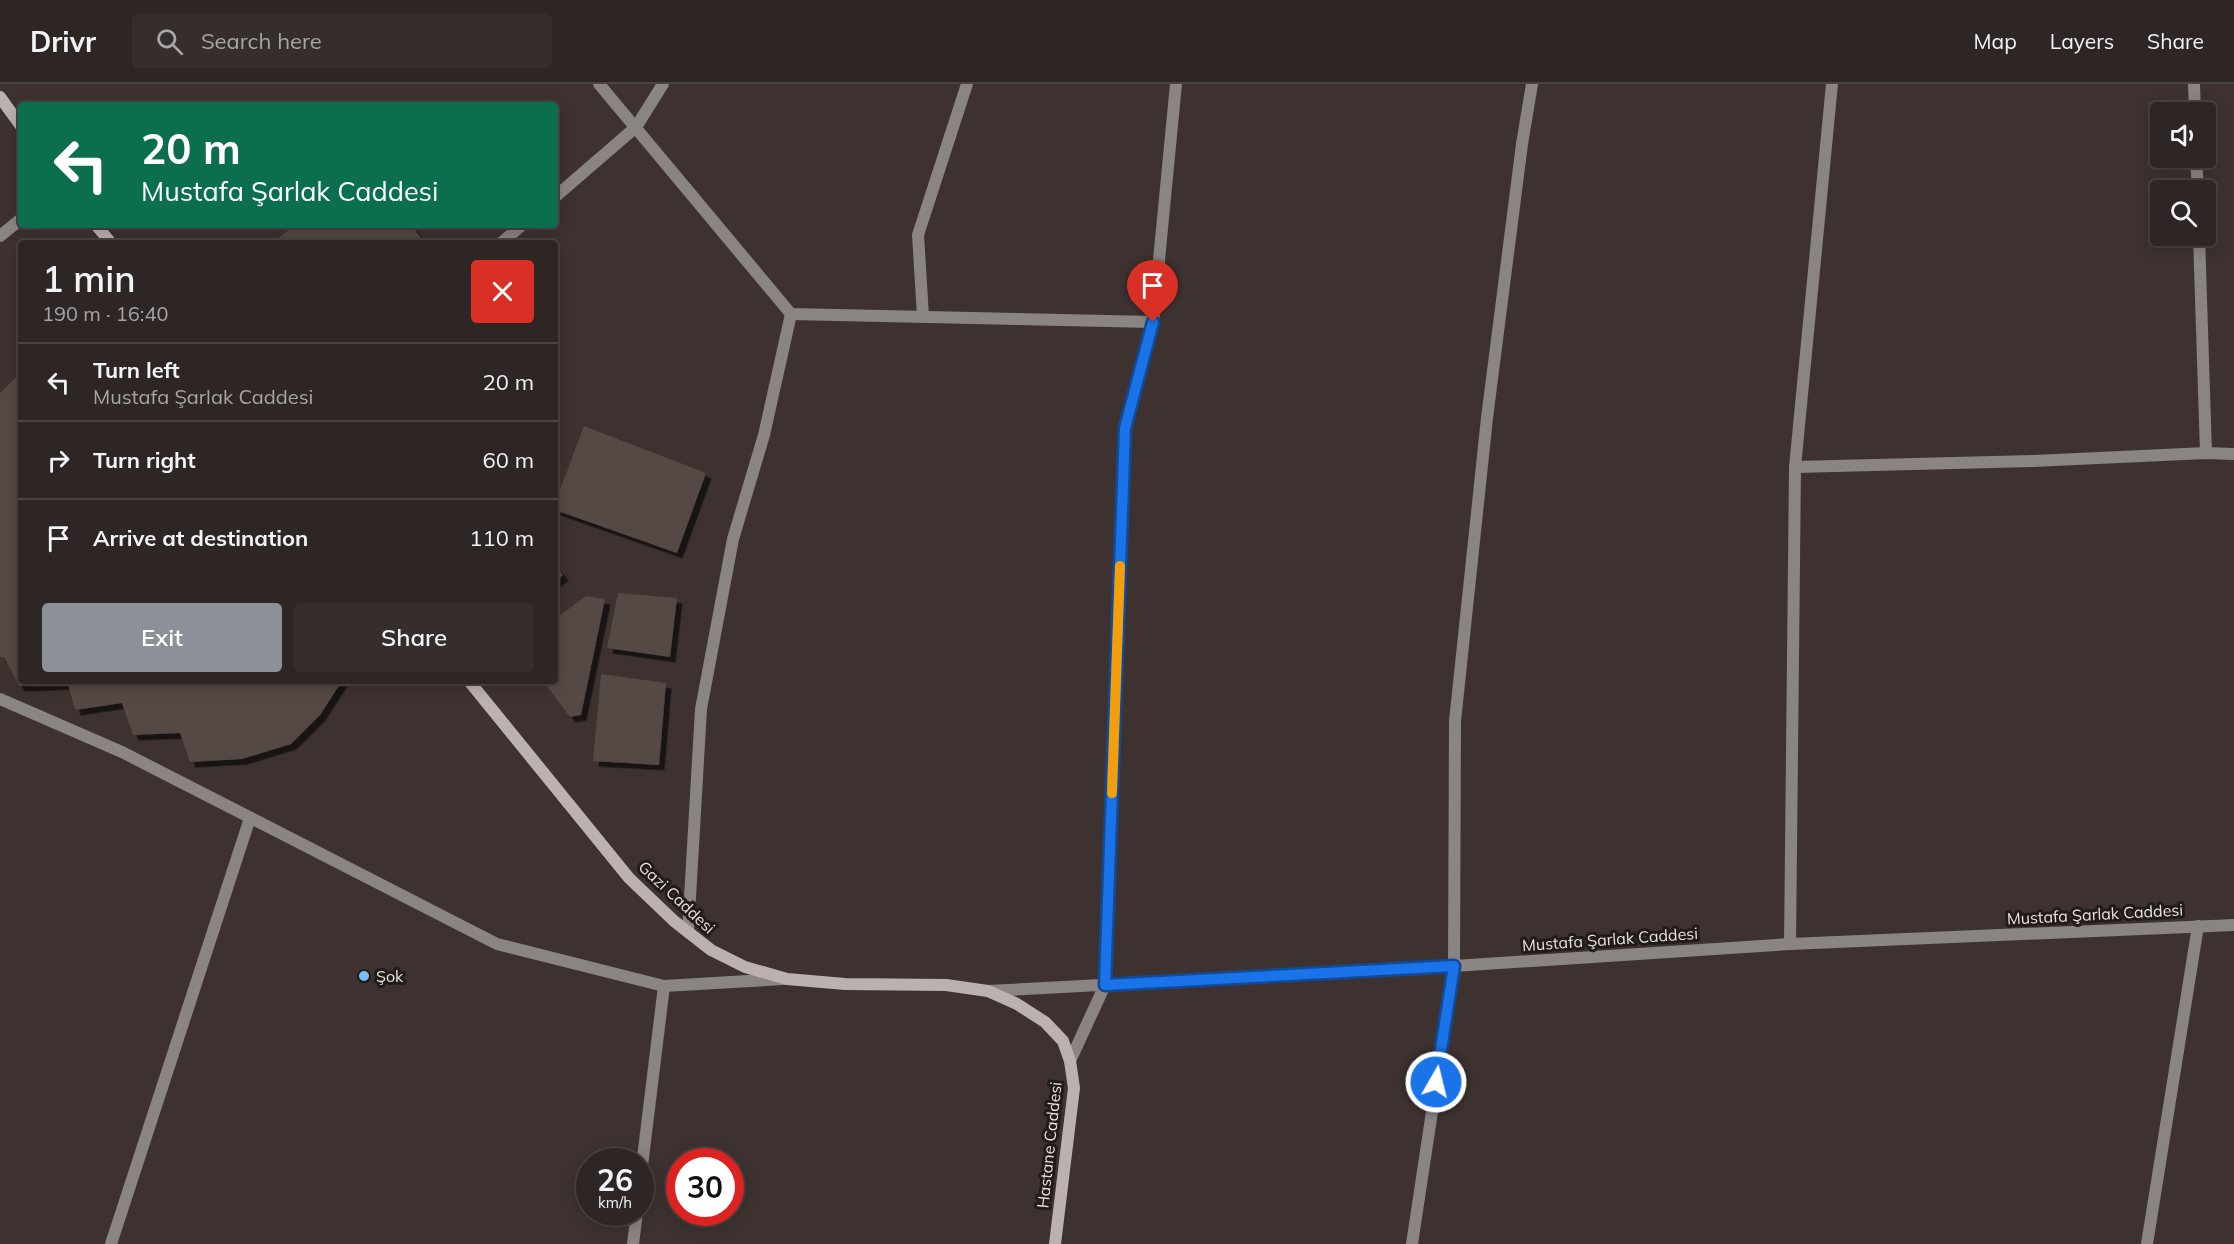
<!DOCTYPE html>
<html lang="en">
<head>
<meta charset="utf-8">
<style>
  body { margin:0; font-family:Mulish,sans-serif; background:#362e2c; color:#f1f3f6; height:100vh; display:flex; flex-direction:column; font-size:22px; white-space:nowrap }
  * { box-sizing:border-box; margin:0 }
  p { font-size:20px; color:#a7a5a6 }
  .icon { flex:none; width:33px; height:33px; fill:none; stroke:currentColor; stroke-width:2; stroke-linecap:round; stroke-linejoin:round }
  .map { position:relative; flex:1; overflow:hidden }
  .side { position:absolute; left:18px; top:156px; width:540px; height:444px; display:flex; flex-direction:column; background:#2e2624; border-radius:6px; box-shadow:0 3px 15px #0003,0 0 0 2px #494341 }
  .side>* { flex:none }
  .guide { position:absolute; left:18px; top:18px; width:540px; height:126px; border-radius:6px; box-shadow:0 3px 15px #0003,0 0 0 2px #494341; background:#0b6e4f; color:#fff; overflow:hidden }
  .buttons { position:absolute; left:2150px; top:18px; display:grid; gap:12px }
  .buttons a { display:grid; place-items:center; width:66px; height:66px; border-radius:6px; background:#2e2624; box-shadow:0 3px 15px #0003,0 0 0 2px #494341; font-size:30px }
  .speed { position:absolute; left:576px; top:1064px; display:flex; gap:12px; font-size:30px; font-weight:700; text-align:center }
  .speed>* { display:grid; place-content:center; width:78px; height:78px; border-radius:50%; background:#2e2624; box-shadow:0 3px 15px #0003,0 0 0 2px #494341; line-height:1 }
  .speed small { font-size:15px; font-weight:400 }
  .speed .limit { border:9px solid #d22; background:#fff; color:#111 }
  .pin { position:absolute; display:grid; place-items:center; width:51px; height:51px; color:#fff; margin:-62px -26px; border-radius:50% 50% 50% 0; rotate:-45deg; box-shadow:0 0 6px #0007 }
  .pin .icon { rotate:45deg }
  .me { position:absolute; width:66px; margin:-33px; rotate:8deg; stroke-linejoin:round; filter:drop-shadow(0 0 4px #0008) }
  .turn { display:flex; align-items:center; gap:21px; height:126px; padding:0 24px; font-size:27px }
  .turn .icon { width:78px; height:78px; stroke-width:2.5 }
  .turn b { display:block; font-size:42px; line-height:51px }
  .round { display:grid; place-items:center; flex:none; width:63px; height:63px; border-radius:6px; background:#362e2c }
  .summary { display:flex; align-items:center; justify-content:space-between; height:102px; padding:0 24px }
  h1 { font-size:36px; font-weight:600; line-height:45px }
  .button { display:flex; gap:12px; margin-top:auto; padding:12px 24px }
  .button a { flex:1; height:69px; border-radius:6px; background:#8c9099; color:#fff; font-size:24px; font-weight:600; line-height:69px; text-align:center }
  .button a+a { background:#362e2c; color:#f1f3f6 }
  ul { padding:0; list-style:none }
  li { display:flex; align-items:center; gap:18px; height:78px; padding:0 24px; border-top:2px solid #494341 }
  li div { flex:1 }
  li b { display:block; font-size:22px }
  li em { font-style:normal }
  header { display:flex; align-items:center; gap:36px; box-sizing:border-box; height:84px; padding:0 30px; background:#2e2624; border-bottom:2px solid #494341 }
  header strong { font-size:28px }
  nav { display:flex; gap:33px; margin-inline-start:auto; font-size:21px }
  .search { width:420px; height:54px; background:#362e2c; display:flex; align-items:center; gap:15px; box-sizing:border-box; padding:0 21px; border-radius:6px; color:#a7a5a6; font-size:22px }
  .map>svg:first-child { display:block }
</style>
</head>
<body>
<header>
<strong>Drivr</strong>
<div class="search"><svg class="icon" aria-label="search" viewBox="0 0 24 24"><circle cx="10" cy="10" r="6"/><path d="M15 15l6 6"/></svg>Search here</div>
<nav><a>Map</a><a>Layers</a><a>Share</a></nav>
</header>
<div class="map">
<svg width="2234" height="1160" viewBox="0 0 2234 1160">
  <defs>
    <filter id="shadow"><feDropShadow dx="5.5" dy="5.5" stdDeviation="0" flood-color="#0009"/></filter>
  </defs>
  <rect width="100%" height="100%" fill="#3d3230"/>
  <g fill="#544845" filter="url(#shadow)">
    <polygon points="295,141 411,141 425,159 272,159"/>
    <polygon points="21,288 21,597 342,597 320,631 291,660 242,675 190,678 180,649 133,651 122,619 75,626 68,600 19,602 4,573 0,573 0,309"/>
    <polygon points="584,342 706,389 677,469 555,426 555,419"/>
    <polygon points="555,481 563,491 555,498"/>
    <polygon points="618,509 677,514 670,573 607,564"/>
    <polygon points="586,512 605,515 581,631 570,633 543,597 555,597 555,535"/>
    <polygon points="601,590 666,599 659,681 593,677"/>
  </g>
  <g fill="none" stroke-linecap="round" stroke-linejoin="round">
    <g stroke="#8a8483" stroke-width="12">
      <polyline points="599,0 791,230 1153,238"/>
      <polyline points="2194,0 2195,28"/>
      <polyline points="2196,74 2198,106"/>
      <polyline points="555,113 636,43 663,0"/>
      <polyline points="0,152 21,135"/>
      <polyline points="2199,152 2206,369"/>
      <polyline points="501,159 522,141"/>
      <polyline points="923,232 918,151 967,0"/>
      <polyline points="1795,383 2033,377 2206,369 2234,370"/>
      <polyline points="0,615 122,668 497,860 664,902 783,895"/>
      <polyline points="688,848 701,625 733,455 764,351 791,230"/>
      <polyline points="1790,860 1795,383 1832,0"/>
      <polyline points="1105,901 1125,344 1153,238 1176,0"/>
      <polyline points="640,1098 664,902"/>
      <polyline points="111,1160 250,734"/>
      <polyline points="633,1160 637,1128"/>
      <polyline points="1412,1160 1454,882 1455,637 1487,334 1522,60 1532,0"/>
      <polyline points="2147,1160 2198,842"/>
    </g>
    <g stroke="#8a8483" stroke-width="12">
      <polyline points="988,907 1454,882 1790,860 2234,841"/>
      <polyline points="1070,977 1105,901"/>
    </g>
    <g stroke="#bbb1af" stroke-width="12">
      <polyline points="0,13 21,42"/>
      <polyline points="96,141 111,159"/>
      <polyline points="469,597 629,794 674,837 711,866 745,883 787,895 845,900 946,901 988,907 1017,920 1045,938 1063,957 1070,977 1074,1004 1055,1160"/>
    </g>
  </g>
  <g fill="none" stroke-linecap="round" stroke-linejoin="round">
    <g stroke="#114b97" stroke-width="15">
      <polyline id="route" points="1153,238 1125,344 1105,901 1454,882 1436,998"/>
    </g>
    <use href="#route" stroke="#1a73e8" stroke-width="10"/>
    <polyline stroke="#f59e0b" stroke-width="10" points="1112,709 1120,482"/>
  </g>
  <circle fill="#75c0f6" stroke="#211b1a" stroke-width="2" cx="364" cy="892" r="6"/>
  <g text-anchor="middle" stroke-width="6" stroke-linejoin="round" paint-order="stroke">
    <g font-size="16" fill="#e9e1e0" stroke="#211b1a">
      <text transform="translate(677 813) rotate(43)" y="6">Gazi Caddesi</text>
      <text transform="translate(2095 830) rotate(-3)" y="6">Mustafa Şarlak Caddesi</text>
      <text transform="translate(1610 855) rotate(-4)" y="6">Mustafa Şarlak Caddesi</text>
      <text transform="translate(1049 1061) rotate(-84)" y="6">Hastane Caddesi</text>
    </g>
    <g font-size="16" fill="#e9e1e0" stroke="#211b1a" text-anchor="start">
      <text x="376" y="898">Şok</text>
    </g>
  </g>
</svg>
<div class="buttons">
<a><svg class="icon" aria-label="sound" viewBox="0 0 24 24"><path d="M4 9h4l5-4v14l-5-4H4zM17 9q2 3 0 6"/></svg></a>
<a><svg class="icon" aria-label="search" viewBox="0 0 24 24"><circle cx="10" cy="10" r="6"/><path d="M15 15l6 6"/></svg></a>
</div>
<div class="speed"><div>26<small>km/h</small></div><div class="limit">30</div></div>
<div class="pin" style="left:1153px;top:238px;background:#d93025"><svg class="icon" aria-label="arrive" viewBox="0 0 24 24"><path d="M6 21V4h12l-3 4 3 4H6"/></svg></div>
<svg class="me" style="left:1436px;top:998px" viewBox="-20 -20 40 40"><circle r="17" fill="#1a73e8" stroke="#fff" stroke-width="3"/><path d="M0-11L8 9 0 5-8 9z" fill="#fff"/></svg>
<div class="guide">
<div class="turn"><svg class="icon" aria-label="left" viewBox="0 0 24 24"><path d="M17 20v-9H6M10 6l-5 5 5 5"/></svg><div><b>20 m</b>Mustafa Şarlak Caddesi</div></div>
</div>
<section class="side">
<div class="summary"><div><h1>1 min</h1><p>190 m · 16:40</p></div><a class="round" style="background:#d93025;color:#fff"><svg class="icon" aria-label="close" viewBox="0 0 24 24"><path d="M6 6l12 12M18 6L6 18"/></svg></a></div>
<ul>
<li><svg class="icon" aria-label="left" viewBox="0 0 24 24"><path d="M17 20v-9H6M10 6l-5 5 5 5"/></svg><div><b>Turn left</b><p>Mustafa Şarlak Caddesi</p></div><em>20 m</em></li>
<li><svg class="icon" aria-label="right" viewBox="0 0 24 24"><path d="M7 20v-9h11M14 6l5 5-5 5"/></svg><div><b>Turn right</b></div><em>60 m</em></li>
<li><svg class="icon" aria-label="arrive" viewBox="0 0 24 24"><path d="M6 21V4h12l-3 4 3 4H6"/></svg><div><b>Arrive at destination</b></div><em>110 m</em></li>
</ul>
<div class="button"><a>Exit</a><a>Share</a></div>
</section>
</div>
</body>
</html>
